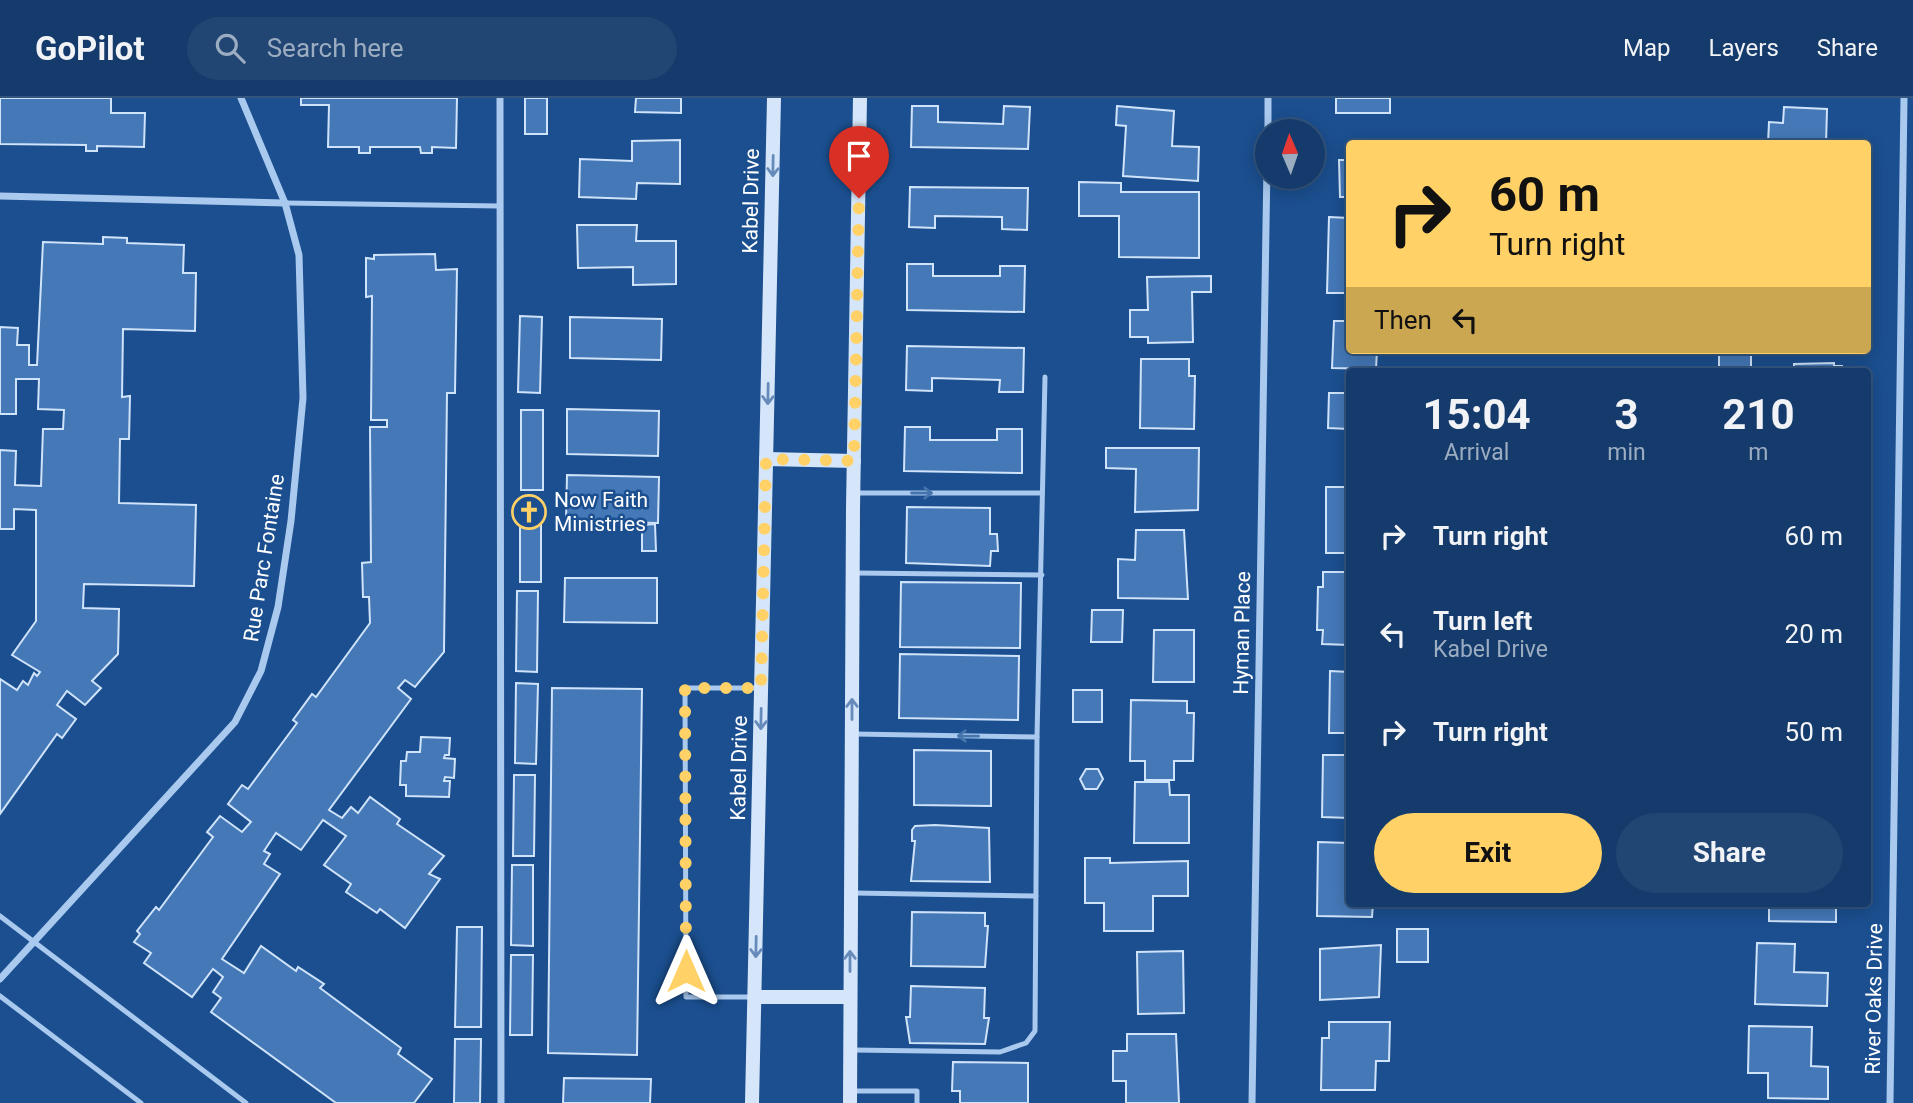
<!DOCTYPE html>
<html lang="en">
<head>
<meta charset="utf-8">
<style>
  body { margin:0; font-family:Roboto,sans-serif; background:#214673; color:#f1f3f6; height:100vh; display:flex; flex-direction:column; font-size:26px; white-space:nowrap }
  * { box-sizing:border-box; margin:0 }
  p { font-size:23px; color:#9dadc1 }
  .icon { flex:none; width:38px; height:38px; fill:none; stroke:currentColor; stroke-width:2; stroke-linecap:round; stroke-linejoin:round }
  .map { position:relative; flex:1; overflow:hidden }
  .panel { position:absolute; left:1346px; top:270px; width:525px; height:539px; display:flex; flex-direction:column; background:#143b6b; border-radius:7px; box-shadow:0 4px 18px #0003,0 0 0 2px #33557e }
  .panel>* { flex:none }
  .hud { position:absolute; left:1346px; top:42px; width:525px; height:214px; border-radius:7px; box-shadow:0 4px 18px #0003,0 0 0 2px #33557e; background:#ffd166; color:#111; overflow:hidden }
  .needle { width:46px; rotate:358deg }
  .controls { position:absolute; left:1255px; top:21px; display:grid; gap:14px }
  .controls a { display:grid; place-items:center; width:70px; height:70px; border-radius:50%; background:#143b6b; box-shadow:0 4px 18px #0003,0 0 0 2px #33557e; font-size:35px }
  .pin { position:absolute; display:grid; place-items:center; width:60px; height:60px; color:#fff; margin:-72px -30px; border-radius:50% 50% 50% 0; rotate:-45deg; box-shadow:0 0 7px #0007 }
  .pin .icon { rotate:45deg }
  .me { position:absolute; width:77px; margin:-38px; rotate:0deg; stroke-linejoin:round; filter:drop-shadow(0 0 5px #0008) }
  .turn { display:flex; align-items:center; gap:24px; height:147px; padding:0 28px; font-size:32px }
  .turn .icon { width:91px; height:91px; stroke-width:2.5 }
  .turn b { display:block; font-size:49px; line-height:60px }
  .then { display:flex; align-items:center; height:66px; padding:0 28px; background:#0003; gap:14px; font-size:26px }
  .eta { display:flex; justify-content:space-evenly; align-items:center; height:119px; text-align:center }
  .eta b { font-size:42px; font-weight:700; line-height:49px }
  .primary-button { display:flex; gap:14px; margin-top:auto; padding:14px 28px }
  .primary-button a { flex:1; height:80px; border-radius:42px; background:#ffd166; color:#111; font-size:28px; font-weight:700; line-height:80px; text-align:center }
  .primary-button a+a { background:#214673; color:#f1f3f6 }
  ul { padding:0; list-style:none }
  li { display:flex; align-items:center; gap:21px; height:98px; padding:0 28px }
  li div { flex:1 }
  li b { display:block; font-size:26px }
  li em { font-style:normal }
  header { display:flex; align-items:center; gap:42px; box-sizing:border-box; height:98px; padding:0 35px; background:#143b6b; border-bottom:2px solid #33557e }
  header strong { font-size:33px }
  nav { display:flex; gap:38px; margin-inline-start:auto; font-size:24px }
  .search { width:490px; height:63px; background:#214673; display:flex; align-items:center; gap:18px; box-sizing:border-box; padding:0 24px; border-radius:38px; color:#9dadc1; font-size:26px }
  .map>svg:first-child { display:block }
</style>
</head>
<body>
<header>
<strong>GoPilot</strong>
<div class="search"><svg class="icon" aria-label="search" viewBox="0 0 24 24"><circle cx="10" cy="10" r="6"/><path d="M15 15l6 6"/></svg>Search here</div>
<nav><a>Map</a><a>Layers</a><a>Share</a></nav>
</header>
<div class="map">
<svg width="1913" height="1005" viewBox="0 0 1913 1005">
  <rect width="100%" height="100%" fill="#1b4f8f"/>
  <g fill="#4478b7" stroke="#cfe3fa" stroke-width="2">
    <polygon points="0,0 111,0 111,15 145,15 144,49 97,48 97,53 86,53 86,47 0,46"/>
    <polygon points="301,0 457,0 456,50 432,49 432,55 421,55 420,49 370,49 370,55 359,55 359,49 328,49 329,7 301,7"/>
    <rect x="525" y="0" width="22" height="36"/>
    <polygon points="636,0 681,0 681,15 635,14"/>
    <rect x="1336" y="0" width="54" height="15"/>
    <polygon points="912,8 938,8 938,24 1003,26 1004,8 1030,9 1028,51 911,49"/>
    <polygon points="1117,8 1174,13 1172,48 1199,49 1198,83 1123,78 1126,28 1116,27"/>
    <polygon points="1784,9 1827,11 1826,46 1768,46 1769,24 1783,25"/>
    <polygon points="680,42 680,86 637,85 636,101 579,99 580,61 632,63 632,43"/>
    <polygon points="1339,62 1349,62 1349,99 1340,99"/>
    <polygon points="1079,84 1121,85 1121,94 1199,94 1199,160 1119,159 1119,118 1079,118"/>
    <polygon points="910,89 1028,90 1027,132 1002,131 1002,119 935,118 935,130 909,129"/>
    <polygon points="1329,119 1349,120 1349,195 1327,195"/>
    <polygon points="577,127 637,127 636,143 676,143 676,186 633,187 633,169 578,170"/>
    <polygon points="103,139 127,140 127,145 184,147 183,175 196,175 195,233 123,231 122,299 130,298 129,341 120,341 119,405 196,407 194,488 84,486 83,510 119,511 118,556 92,583 101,590 85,607 67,593 57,607 76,621 62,640 57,636 0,716 0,581 17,592 23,583 28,587 34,575 37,578 40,574 12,557 36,523 36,412 14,411 14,431 0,431 0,352 16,353 15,387 41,388 43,331 63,331 64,312 38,311 39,281 16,281 16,316 0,316 0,229 18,230 17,247 29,247 29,267 37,267 43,144 103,146"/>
    <polygon points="435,156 436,172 457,171 455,295 447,295 444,554 415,589 405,582 398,590 411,601 329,712 342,720 351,709 358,715 370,699 400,721 397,726 444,758 429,776 440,781 405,830 380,811 377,815 346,794 351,786 324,767 346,738 323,722 301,752 276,735 264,753 270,756 264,766 280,776 222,861 244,875 261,848 296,873 298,869 324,886 320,890 401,950 398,956 432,981 414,1005 336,1005 211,914 221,900 213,894 223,879 213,871 192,899 144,865 151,855 134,844 140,836 137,833 156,809 159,812 213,739 207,734 220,718 242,734 251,724 228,706 242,687 248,691 297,625 293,622 312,596 316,599 370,525 369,499 363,499 362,465 371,464 370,329 387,329 387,322 371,322 372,198 366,199 366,160 374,161 374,157"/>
    <polygon points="907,166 933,166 933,178 1000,178 1000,168 1025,168 1024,214 907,212"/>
    <polygon points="1211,178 1211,194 1192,194 1193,244 1148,245 1148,239 1130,239 1130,212 1148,212 1147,179"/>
    <polygon points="520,218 542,219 540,295 518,294"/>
    <polygon points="570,219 662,221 661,262 570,260"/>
    <polygon points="1334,223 1349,223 1349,252 1377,252 1376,271 1332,270"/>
    <polygon points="907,248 1024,250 1023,294 999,294 1000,282 932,280 932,293 906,292"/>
    <polygon points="1751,253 1751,273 1719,273 1719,254"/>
    <polygon points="1141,261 1189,261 1189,278 1195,278 1194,331 1140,330"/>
    <polygon points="1834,265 1834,268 1842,268 1842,273 1794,273 1794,266"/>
    <polygon points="1329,295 1349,295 1349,331 1328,330"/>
    <polygon points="567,311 659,313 658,358 567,356"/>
    <rect x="521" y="312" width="22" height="80"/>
    <polygon points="905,329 930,329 930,342 997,342 997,331 1022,331 1022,375 904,373"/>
    <polygon points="1106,350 1199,350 1198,412 1135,414 1136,371 1106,370"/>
    <polygon points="567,377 659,379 658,425 566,423"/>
    <rect x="1326" y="389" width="23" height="66"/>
    <rect x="520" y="403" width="21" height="81"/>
    <polygon points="907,409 990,410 990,436 997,436 998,453 991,453 990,468 906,465"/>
    <polygon points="655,426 656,453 642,453 642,427"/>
    <polygon points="1136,432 1184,432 1188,501 1118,500 1118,461 1135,462"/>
    <polygon points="1323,474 1349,474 1349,547 1322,546 1323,532 1317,532 1318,489 1323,489"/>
    <polygon points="565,480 657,480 657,525 564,524"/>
    <polygon points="901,484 1021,485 1020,550 900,549"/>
    <polygon points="517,493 538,493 537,574 516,573"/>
    <polygon points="1092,512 1123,512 1122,544 1091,544"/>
    <polygon points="1154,532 1194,532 1194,584 1153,584"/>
    <polygon points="900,556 1019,558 1018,622 899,620"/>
    <polygon points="1330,573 1349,574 1349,635 1329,635"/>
    <polygon points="516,585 538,586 536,666 515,665"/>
    <polygon points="552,590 642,591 637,957 548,955"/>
    <rect x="1073" y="592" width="29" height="32"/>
    <polygon points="1131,602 1187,603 1187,615 1194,615 1193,663 1174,663 1174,682 1145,682 1145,663 1130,663"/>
    <polygon points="421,639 450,640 449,657 445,657 444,660 455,661 454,680 445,679 444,683 450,683 449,699 406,698 406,687 400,687 401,663 406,663 407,654 420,654"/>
    <polygon points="914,652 991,653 991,708 914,707"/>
    <polygon points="1323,657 1349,657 1349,720 1322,719"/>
    <polygon points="1086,671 1098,671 1103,681 1097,691 1085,691 1080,681"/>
    <polygon points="514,677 535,677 534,758 513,758"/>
    <polygon points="1135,684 1169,684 1170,697 1189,697 1189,745 1134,745"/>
    <polygon points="935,727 989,730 990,784 911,783 915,743 912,743 912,732 915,728"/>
    <polygon points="1318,744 1349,745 1349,805 1373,805 1372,819 1317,818"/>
    <polygon points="1085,760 1110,760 1110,765 1188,763 1188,798 1153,798 1153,833 1104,833 1104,805 1085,805"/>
    <polygon points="512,767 533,767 533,848 511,847"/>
    <polygon points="1769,805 1836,805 1836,824 1769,823"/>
    <polygon points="912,814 985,815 985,828 988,828 985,869 911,868"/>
    <polygon points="457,829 482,829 481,929 455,929"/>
    <rect x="1397" y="831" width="31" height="33"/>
    <polygon points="1757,845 1795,846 1794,874 1828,875 1827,908 1755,906"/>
    <polygon points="1381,847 1379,899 1320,902 1320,851"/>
    <polygon points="1183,853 1184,915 1138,916 1137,854"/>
    <polygon points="511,857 533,857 532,937 510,937"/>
    <polygon points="911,888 985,890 984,920 989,920 985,946 910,945 906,919 910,919"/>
    <polygon points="1329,924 1390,924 1389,963 1376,963 1375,992 1321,992 1322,940 1329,940"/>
    <polygon points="1749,928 1812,929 1811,968 1828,969 1828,1001 1768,1000 1768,975 1748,975"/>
    <polygon points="1127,936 1176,936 1179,1005 1126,1005 1126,983 1113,983 1113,953 1127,953"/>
    <polygon points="455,941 481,941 480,1005 454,1005"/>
    <polygon points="953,964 1028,965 1028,1005 960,1005 960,993 952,993"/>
    <polygon points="564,980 651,981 650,1005 563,1005"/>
  </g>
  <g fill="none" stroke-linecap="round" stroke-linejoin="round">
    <g stroke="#a9c9ee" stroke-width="5">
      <polyline points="285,105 499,108"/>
      <polyline points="854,395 1042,395"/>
      <polyline points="856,475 1042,477"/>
      <polyline points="854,636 1037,639"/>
      <polyline points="854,795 1036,798"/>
      <polyline points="0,818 246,1005"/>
      <polyline points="0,898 141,1005"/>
      <polyline points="753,899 686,899 685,590 758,590"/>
      <polyline points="853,952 1000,954 1026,945 1035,933 1037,639 1045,279"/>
      <polyline points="853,993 917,993 917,1005"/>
    </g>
    <g stroke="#a9c9ee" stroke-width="7">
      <polyline points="500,0 501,1005"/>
      <polyline points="1268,33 1268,0"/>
      <polyline points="0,98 285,105"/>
      <polyline points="0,881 235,624 261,573 278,509 291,423 303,300 299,157 285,105 241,0"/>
      <polyline points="1252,1005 1267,66"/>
      <polyline points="1890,1005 1904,0"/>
    </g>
    <g stroke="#d6e6fa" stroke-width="14">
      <polyline points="766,361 854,363"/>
      <polyline points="755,899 850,899"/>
      <polyline points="752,1005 774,0"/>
      <polyline points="850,1005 853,410 860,0"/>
    </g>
  </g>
  <defs><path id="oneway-shaft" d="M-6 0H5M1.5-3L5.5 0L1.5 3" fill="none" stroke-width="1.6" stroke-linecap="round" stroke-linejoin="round" transform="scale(1.75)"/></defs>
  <g stroke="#668bba">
    <use href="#oneway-shaft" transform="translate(773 68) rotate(91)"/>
    <use href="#oneway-shaft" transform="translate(768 296) rotate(91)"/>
    <use href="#oneway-shaft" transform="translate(852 611) rotate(-90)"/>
    <use href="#oneway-shaft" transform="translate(761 621) rotate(91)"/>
    <use href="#oneway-shaft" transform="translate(756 849) rotate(91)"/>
    <use href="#oneway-shaft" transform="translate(850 863) rotate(-90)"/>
  </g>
  <g stroke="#4674ac">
    <use href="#oneway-shaft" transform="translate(922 395)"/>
    <use href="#oneway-shaft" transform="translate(968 638) rotate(-179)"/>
  </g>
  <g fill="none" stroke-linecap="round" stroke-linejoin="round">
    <polyline stroke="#ffd166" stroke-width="12" stroke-dasharray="0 21.6" points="686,873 685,590 761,590 766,361 854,363 859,100"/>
  </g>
  <defs>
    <g id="church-ring" transform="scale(1.75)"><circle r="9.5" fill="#1b4f8f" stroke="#ffd166" stroke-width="1.5"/><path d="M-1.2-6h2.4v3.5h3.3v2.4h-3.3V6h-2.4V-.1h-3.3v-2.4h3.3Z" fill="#ffd166"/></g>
  </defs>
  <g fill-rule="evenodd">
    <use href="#church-ring" x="529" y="414"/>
  </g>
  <g text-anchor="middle" stroke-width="5" stroke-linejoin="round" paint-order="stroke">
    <g font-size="21" fill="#fff" stroke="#1b4f8f">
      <text transform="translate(751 103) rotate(-89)" y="7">Kabel Drive</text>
      <text transform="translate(264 460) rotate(-81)" y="7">Rue Parc Fontaine</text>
      <text transform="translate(1242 535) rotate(-89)" y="7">Hyman Place</text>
      <text transform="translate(739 670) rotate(-89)" y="7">Kabel Drive</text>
      <text transform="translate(1874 901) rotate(-89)" y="7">River Oaks Drive</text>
    </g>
    <g font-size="21" fill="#fff" stroke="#1b4f8f" text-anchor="start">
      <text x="554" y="409">Now Faith<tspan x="554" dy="24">Ministries</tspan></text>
    </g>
  </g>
</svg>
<div class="controls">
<a><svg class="needle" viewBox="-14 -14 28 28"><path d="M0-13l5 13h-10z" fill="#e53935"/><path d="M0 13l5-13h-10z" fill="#9dadc1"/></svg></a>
</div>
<div class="pin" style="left:859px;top:100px;background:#d93025"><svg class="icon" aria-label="arrive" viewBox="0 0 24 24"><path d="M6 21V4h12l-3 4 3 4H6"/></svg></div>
<svg class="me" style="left:686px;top:873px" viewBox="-20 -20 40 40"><path d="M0-17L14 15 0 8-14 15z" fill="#ffd166" stroke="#fff" stroke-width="4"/></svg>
<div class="hud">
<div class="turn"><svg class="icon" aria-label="right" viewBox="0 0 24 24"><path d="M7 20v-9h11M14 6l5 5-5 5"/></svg><div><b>60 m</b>Turn right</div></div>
<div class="then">Then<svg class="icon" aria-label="left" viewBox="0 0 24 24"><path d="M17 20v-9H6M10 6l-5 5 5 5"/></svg></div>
</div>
<section class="panel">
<div class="eta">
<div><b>15:04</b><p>Arrival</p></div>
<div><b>3</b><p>min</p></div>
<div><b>210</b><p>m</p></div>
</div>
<ul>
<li><svg class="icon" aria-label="right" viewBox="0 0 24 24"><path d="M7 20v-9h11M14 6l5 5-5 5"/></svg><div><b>Turn right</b></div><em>60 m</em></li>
<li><svg class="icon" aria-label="left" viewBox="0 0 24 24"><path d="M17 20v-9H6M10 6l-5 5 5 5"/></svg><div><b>Turn left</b><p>Kabel Drive</p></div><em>20 m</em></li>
<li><svg class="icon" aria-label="right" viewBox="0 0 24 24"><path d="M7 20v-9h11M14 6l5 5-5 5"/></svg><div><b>Turn right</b></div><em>50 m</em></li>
</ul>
<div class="primary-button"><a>Exit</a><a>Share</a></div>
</section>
</div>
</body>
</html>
